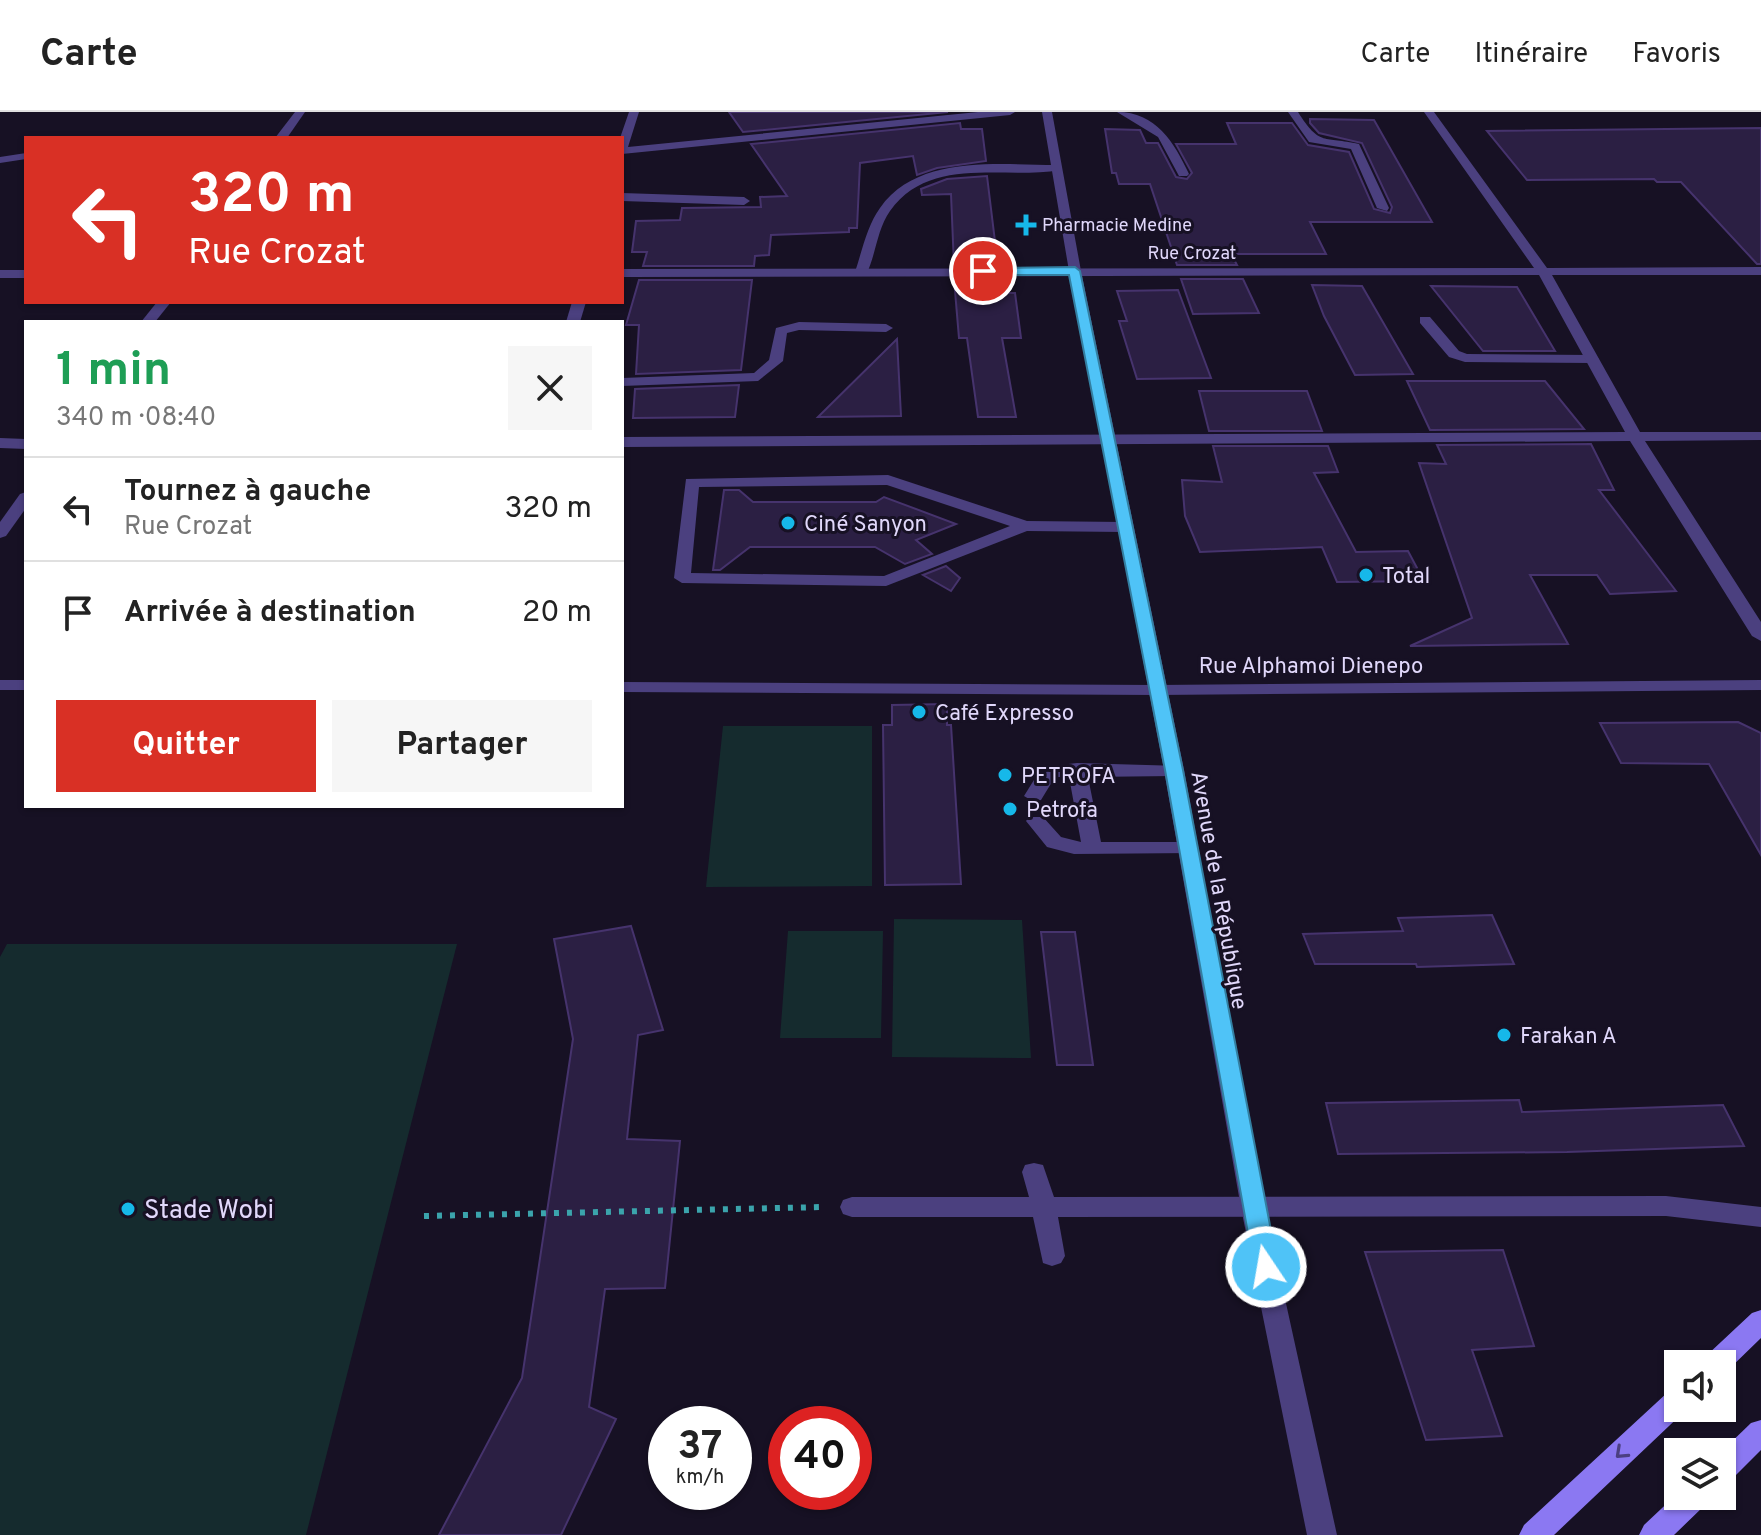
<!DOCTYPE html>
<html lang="fr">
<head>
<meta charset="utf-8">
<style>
  body { margin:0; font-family:Overpass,sans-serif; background:#f6f6f6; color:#222; height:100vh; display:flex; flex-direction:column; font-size:30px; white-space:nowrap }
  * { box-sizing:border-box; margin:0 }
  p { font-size:26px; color:#767676 }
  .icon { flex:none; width:44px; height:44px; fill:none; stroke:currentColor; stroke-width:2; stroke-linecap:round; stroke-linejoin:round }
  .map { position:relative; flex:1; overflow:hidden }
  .side { position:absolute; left:24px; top:208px; width:600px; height:488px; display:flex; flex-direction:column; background:#fff; border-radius:0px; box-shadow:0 2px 6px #0004 }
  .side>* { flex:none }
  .top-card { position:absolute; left:24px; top:24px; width:600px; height:168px; border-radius:0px; box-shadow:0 2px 6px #0004; background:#d93025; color:#fff; overflow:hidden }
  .tools { position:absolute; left:1664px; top:1238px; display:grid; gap:16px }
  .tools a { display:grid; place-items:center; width:72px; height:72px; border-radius:0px; background:#fff; box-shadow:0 2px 6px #0004; font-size:40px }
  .speed { position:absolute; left:648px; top:1294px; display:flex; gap:16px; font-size:40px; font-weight:700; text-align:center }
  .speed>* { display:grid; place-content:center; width:104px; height:104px; border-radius:50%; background:#fff; box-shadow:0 2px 6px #0004; line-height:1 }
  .speed small { font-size:20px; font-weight:400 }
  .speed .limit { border:12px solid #d22; background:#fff; color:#111 }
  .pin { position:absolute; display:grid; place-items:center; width:68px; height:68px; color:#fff; margin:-34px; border:4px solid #fff; border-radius:50%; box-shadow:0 2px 8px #0007 }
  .me { position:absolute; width:88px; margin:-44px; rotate:348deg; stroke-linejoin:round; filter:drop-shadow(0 0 6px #0008) }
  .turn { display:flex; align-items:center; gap:28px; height:168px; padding:0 32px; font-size:36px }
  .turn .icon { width:104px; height:104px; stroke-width:2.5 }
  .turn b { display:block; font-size:56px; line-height:68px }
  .round { display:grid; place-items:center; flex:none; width:84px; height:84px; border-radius:0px; background:#f6f6f6 }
  .summary { display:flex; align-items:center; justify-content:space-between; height:136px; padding:0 32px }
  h1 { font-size:48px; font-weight:700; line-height:60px; color:#1e9e55 }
  .cta { display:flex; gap:16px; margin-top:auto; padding:16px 32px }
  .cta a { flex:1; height:92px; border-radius:0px; background:#d93025; color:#fff; font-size:32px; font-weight:700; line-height:92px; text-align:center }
  .cta a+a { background:#f6f6f6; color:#222 }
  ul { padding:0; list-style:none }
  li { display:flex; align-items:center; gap:24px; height:104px; padding:0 32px; border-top:2px solid #e0e0e0 }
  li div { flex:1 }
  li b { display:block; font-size:30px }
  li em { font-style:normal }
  header { display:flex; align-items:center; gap:48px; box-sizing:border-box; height:112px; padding:0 40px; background:#fff; border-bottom:2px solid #e0e0e0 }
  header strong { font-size:38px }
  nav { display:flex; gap:44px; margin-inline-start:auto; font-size:28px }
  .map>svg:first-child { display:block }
</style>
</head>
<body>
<header>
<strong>Carte</strong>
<nav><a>Carte</a><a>Itinéraire</a><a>Favoris</a></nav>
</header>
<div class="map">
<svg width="1761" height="1423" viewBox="0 0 1761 1423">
  <rect width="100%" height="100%" fill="#171124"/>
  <g fill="#152b2e">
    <polygon points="723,614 872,614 872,774 706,775"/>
    <polygon points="894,807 1022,808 1031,946 892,945"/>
    <polygon points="788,819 883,819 881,926 780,926"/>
    <polygon points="7,832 457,832 306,1423 0,1423 0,845"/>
  </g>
  <g fill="#2b1f43" stroke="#46336d" stroke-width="2">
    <polygon points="729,0 948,0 743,20"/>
    <polygon points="1310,7 1374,8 1432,110 1310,110 1326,142 1231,142 1237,153 1177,153 1150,72 1119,72 1116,61 1112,61 1105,17 1140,18 1146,31 1158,31 1176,65 1187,67 1192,61 1176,32 1236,32 1227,11 1292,11 1308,33 1349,40 1374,97 1390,101 1392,95 1362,31 1319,21 1310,11"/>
    <polygon points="960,11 961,17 982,17 986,49 937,56 917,63 913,44 860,51 857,116 849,116 849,120 771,123 769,143 755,144 754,154 643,154 647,140 632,140 636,109 680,108 682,96 761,95 760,85 787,84 751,32"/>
    <polygon points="1761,16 1761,152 1757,152 1681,70 1657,70 1654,67 1527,68 1487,19"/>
    <polygon points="987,64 998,154 954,154 951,82 922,83 921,77 947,67"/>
    <polygon points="954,167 999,167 1000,181 1015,181 1021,226 1002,226 1016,305 978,305 967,226 959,226"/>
    <polygon points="1181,167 1243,167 1259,201 1193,202"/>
    <polygon points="639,168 752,168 741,258 636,262 639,213 626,213"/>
    <polygon points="1312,173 1362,174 1413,262 1355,263 1324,204"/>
    <polygon points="1431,174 1517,175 1555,239 1483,239"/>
    <polygon points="1178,178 1211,266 1137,267 1119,209 1127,209 1117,179"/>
    <polygon points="897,227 901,304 818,305"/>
    <polygon points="1407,269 1545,269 1584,317 1430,318"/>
    <polygon points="739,273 735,305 633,306 635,277"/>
    <polygon points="1199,279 1307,279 1322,319 1209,319"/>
    <polygon points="1591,332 1614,378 1599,378 1676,479 1610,482 1597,463 1530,463 1568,532 1410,534 1472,506 1419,351 1446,352 1437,333"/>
    <polygon points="1213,334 1328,334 1338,360 1314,361 1356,440 1408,439 1424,469 1337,470 1322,435 1200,440 1185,404 1182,368 1222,370"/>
    <polygon points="724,378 739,378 753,390 876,390 884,385 956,412 916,428 932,442 905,452 875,435 750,435 720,458 713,458"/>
    <polygon points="946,454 960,466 951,479 923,463"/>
    <polygon points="947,592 947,613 951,613 961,772 885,773 883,613 892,613 892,593"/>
    <polygon points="1738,610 1761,621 1761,743 1709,652 1621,651 1600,611"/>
    <polygon points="1492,803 1514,852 1417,855 1416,852 1315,852 1303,822 1403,819 1398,806"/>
    <polygon points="631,814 663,918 638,923 627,1027 680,1029 665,1176 605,1177 589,1295 616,1307 561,1423 439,1423 522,1266 573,927 554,827"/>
    <polygon points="1041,820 1075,820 1093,953 1057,953"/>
    <polygon points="1519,988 1522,1000 1723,993 1744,1034 1567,1040 1338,1042 1326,991"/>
    <polygon points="1503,1138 1534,1234 1472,1238 1502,1324 1426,1328 1365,1140"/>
  </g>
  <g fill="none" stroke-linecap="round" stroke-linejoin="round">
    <polyline stroke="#3ba4ac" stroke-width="6" stroke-dasharray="5 8" stroke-linecap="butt" points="424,1104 824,1095"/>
    <g fill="#4b407f" fill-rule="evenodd">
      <path d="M1117 0C1156 0 1174 30 1189 62L1187 64H1179L1158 25Z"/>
      <path d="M1288 0H1298C1320 35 1324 24 1359 32L1389 96 1387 99 1377 96 1351 37 1309 30Z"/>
      <path d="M1056 53 1060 54V58C1004 68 930 43 890 99 877 117 876 143 866 163L855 160C862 139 867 114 880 96 918 42 999 53 1056 53Z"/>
      <polygon points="622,81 744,85 750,89 744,93 622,89"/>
      <polygon points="1420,205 1430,205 1459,239 1467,242 1592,243 1599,247 1592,251 1465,250 1449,245 1420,211"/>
      <polygon points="799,210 886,212 893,216 886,220 799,218 787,221 783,249 758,269 622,274 622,266 754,261 769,248 776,216"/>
      <path d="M888 363 1027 409 1124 410 1132 415 1124 420 1027 419 886 474 682 471 674 466 686 367ZM887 373 1010 414 884 464 691 461 699 375Z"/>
      <polygon points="1077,651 1181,654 1184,658 1181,662 1174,664 1088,665 1101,730 1187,730 1197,736 1194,741 1074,742 1047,735 1026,709 1029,705 1043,705 1061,725 1081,730 1069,665 1055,665 1041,688 1034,690 1024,684 1042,655"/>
      <polygon points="1034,1051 1043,1053 1054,1085 1666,1084 1761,1095 1761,1115 1666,1104 1058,1105 1065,1144 1061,1151 1052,1154 1043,1151 1033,1105 852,1105 843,1102 840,1095 843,1088 852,1085 1029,1085 1022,1060 1025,1053"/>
    </g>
    <g fill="#4b407f" fill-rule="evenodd">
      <polygon points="629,0 639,0 628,35 978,0 1015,0 1010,3 622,42 620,26"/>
      <polygon points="1424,0 1434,0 1547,156 1761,155 1761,163 1552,163 1640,320 1761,320 1761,328 1645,329 1761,510 1761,529 1752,524 1630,329 622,335 622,325 1625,320 1539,163 622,165 622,157 1534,156"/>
      <polygon points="26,41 26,47 0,51 0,45"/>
      <rect x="0" y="158" width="26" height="8"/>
      <polygon points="572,190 586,190 580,210 566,210"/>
      <polygon points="0,326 26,327 26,337 0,336"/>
      <rect x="0" y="568" width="26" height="10"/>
      <polygon points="1761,568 1761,578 1157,583 622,580 622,570 1157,573"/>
    </g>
    <g fill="#4b407f" fill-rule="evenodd">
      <polygon points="295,0 305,0 287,26 275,26"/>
      <polygon points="1042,0 1052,0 1081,159 1184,658 1265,1096 1337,1423 1307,1423 1241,1096 1164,658 1069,159"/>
      <polygon points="157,190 171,190 155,210 141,210"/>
      <polygon points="26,380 26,396 6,424 0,426 0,410 20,382"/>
    </g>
    <g fill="#8b78f2" fill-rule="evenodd">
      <polygon points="1761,1198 1761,1226 1726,1260 1722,1261 1722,1252 1702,1252 1706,1244 1752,1201"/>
      <polygon points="1678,1276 1678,1296 1688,1296 1554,1423 1519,1423 1524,1413 1668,1280"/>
      <polygon points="1761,1308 1761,1338 1732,1367 1722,1371 1721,1340 1751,1311"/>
      <polygon points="1678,1381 1678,1384 1709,1384 1705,1393 1674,1423 1639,1423 1644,1413"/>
    </g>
  </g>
  <defs><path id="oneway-chevron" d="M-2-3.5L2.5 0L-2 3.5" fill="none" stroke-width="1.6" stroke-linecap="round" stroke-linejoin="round" transform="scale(2)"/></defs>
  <use stroke="#4b3f81" href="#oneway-chevron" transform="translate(1621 1341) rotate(137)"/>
  <polygon fill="#4fc3f7" stroke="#337fa1" stroke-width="2" points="1075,155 1080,159 1183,658 1278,1155 1274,1162 1266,1165 1258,1162 1254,1155 1165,658 1069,163 983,163 977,159 983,156"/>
  <g fill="#16b8e9" stroke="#171124" stroke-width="3">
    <path d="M1022 101h8v8h8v8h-8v8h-8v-8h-8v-8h8z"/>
    <circle cx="788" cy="411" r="8"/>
    <circle cx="1366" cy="463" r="8"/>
    <circle cx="919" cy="600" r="8"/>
    <circle cx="1005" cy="663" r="8"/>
    <circle cx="1010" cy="697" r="8"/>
    <circle cx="1504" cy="923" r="8"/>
    <circle cx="128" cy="1097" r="8"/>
  </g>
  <g text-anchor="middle" stroke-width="6" stroke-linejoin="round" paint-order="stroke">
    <g font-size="18" fill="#e1d8fb" stroke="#171124" text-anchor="start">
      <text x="1042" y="119">Pharmacie Medine</text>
    </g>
    <g font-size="18" fill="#e1d8fb" stroke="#171124">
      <text x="1192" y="147">Rue Crozat</text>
    </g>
    <g font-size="22" fill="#e1d8fb" stroke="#171124" text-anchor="start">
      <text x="804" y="419">Ciné Sanyon</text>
      <text x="1382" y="471">Total</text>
      <text x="935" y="608">Café Expresso</text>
      <text x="1021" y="671">PETROFA</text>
      <text x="1026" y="705">Petrofa</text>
      <text x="1520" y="931">Farakan A</text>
    </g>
    <g font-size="22" fill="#e1d8fb" stroke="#171124">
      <text x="1311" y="561">Rue Alphamoi Dienepo</text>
      <text transform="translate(1220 778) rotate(80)" y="8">Avenue de la République</text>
    </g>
    <g font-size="26" fill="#e1d8fb" stroke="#171124" text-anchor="start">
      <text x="144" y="1106">Stade Wobi</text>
    </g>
  </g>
</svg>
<div class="tools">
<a><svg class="icon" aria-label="sound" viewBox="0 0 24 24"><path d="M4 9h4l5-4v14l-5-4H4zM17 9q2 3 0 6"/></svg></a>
<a><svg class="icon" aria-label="layers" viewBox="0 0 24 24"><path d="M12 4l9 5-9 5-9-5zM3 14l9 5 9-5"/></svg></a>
</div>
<div class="speed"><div>37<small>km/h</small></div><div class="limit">40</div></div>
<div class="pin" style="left:983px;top:159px;background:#d93025"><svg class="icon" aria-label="arrive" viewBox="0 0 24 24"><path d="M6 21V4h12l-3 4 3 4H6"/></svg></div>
<svg class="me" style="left:1266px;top:1155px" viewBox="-20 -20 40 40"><circle r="17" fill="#4fc3f7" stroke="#fff" stroke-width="3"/><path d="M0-11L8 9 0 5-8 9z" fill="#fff"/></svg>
<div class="top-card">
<div class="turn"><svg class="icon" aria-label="left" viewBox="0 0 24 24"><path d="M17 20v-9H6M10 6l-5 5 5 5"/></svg><div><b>320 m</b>Rue Crozat</div></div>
</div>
<section class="side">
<div class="summary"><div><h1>1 min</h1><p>340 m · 08:40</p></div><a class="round"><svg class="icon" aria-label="close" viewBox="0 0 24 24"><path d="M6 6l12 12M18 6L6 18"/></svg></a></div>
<ul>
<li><svg class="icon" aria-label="left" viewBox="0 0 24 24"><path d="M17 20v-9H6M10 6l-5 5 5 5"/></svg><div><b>Tournez à gauche</b><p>Rue Crozat</p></div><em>320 m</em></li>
<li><svg class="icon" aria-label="arrive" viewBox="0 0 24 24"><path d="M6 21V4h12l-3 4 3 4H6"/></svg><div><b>Arrivée à destination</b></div><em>20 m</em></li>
</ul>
<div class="cta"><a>Quitter</a><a>Partager</a></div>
</section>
</div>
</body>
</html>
